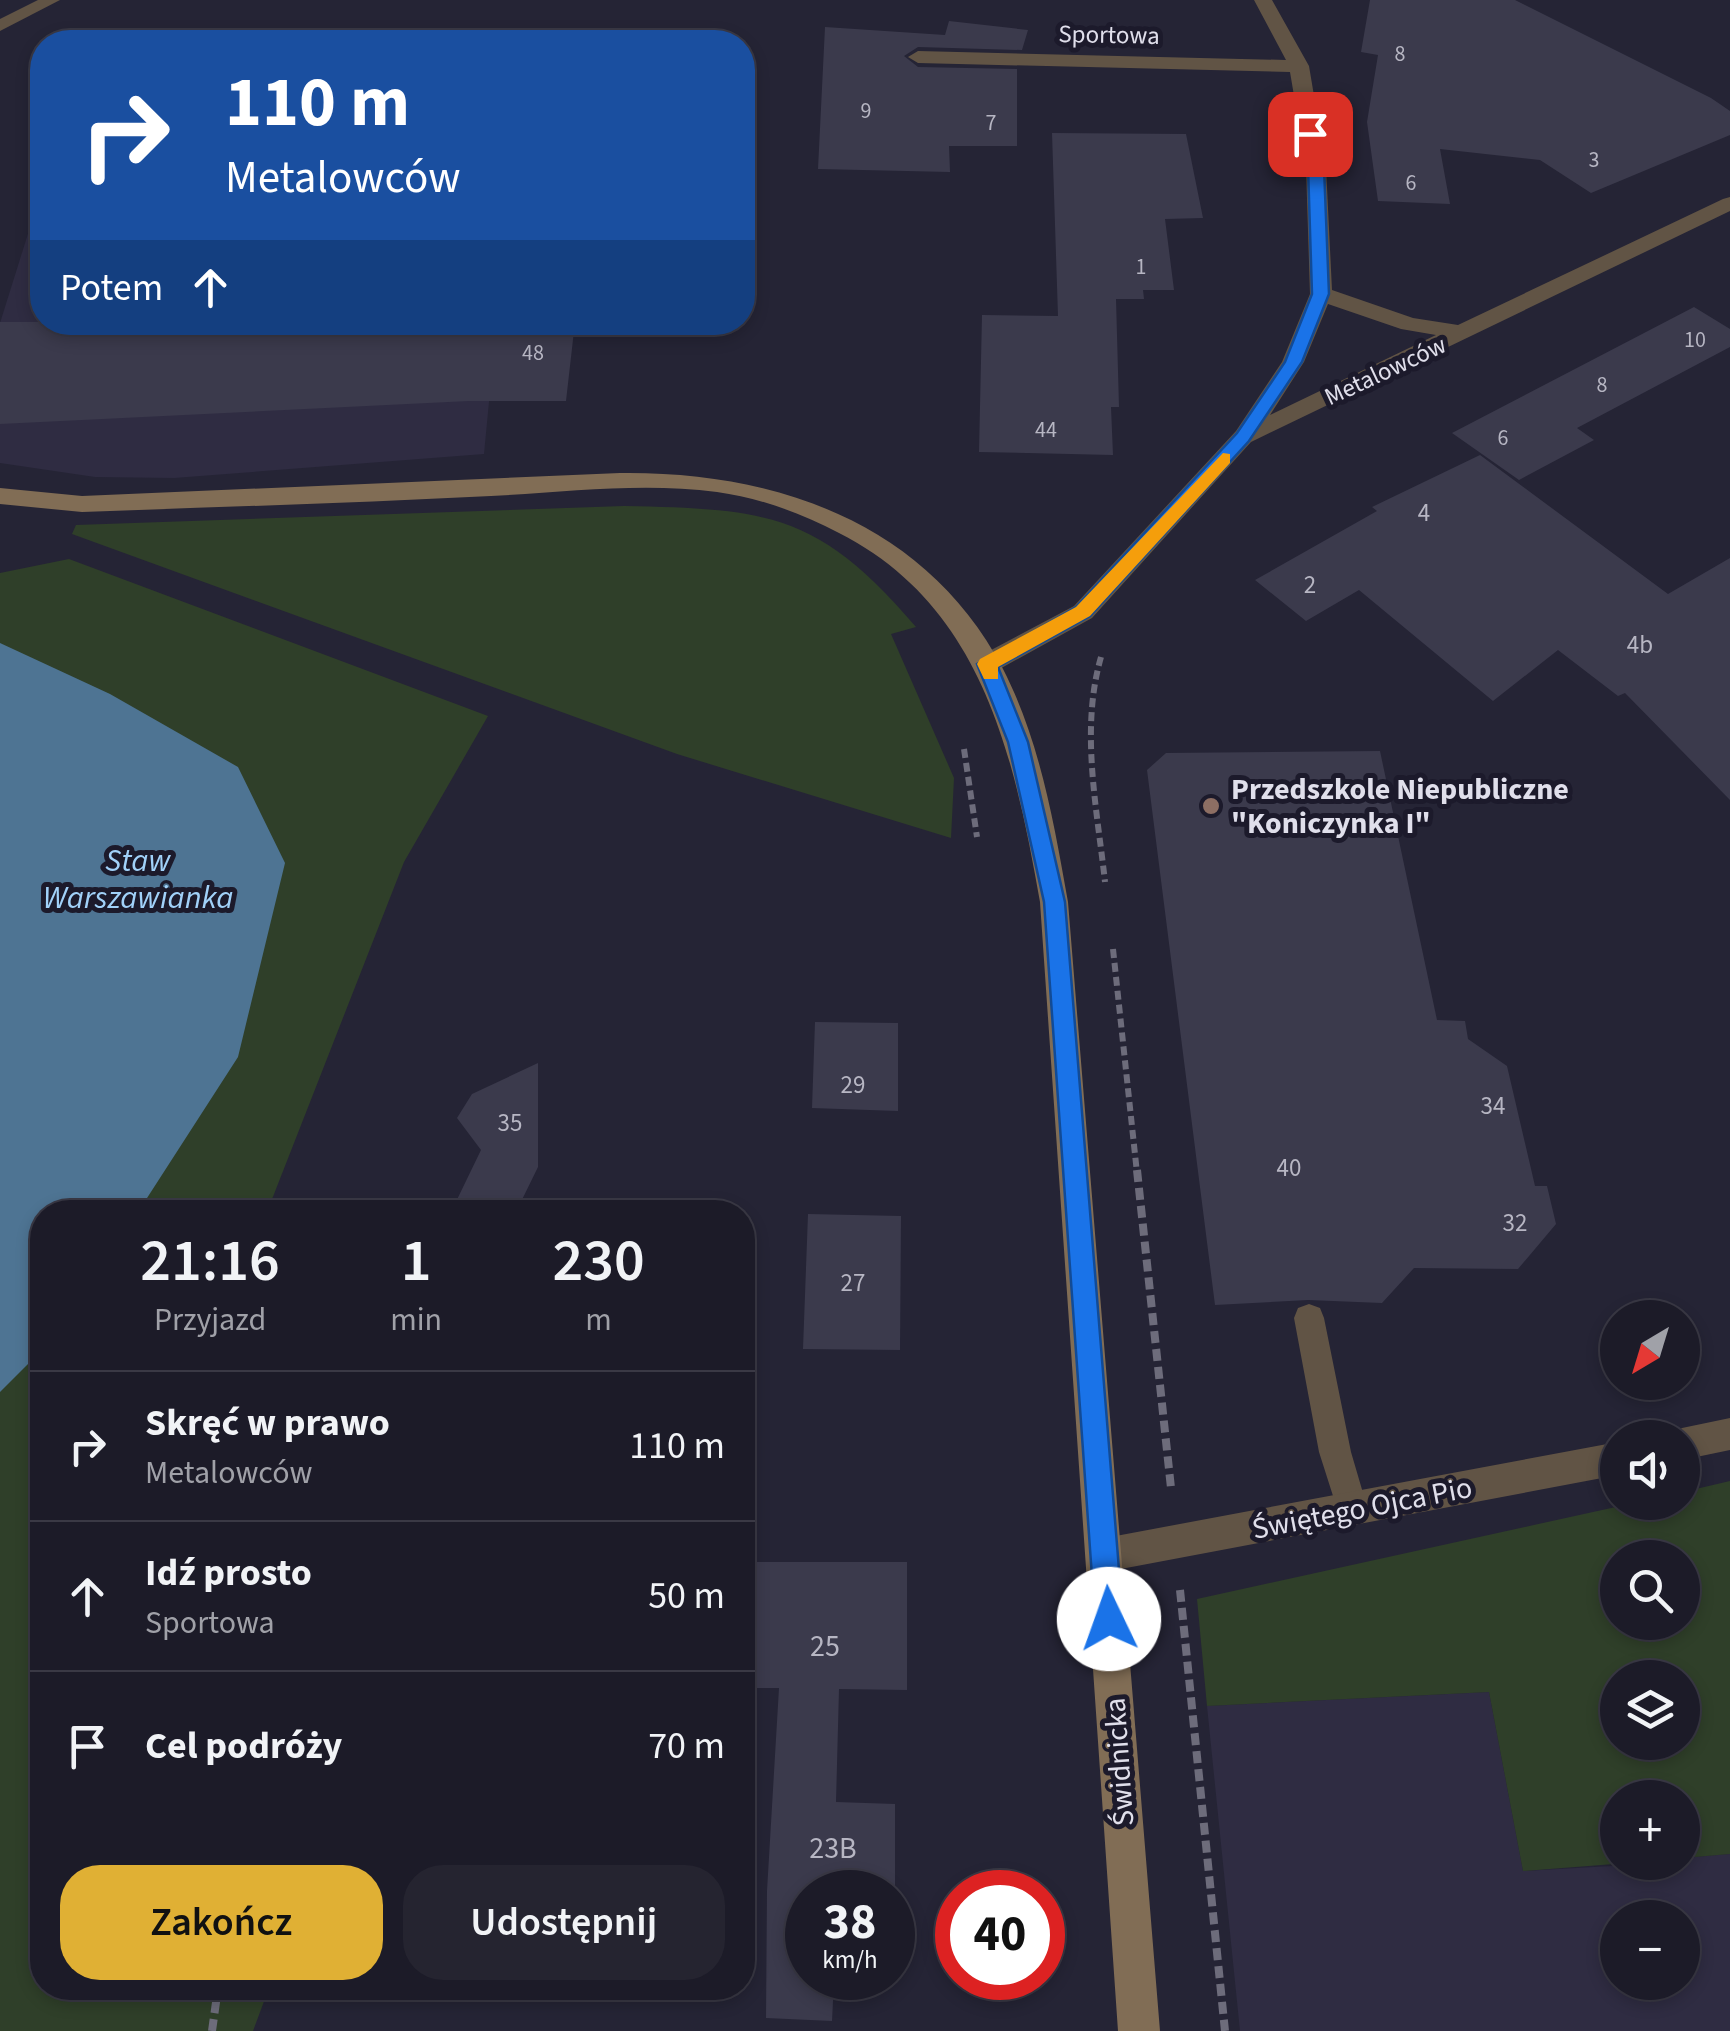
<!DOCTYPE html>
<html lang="pl">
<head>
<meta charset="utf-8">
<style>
  body { margin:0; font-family:"Source Sans 3",sans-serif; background:#252430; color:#f1f3f6; height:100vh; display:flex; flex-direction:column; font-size:38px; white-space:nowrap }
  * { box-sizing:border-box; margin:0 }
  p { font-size:32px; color:#a0a1a8 }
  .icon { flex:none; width:55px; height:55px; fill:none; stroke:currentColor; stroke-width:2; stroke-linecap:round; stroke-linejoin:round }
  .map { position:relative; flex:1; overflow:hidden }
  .panel { position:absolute; left:30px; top:1200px; width:725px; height:800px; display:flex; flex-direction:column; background:#1c1b28; border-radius:40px; box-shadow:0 5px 15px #0003,0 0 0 2px #3a3945 }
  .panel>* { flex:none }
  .top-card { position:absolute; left:30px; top:30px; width:725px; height:305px; border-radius:40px; box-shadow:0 5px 15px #0003,0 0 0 2px #3a3945; background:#1a4fa0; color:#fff; overflow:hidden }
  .needle { width:65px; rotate:218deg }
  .controls { position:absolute; left:1600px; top:1300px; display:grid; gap:20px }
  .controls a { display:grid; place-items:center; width:100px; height:100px; border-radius:50%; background:#1c1b28; box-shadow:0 5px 15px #0003,0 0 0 2px #3a3945; font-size:50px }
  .speed { position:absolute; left:785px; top:1870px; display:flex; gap:20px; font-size:50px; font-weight:700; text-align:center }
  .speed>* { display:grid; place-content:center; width:130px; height:130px; border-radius:50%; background:#1c1b28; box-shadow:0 5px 15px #0003,0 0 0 2px #3a3945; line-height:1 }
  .speed small { font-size:25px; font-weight:400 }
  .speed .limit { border:15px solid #d22; background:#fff; color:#111 }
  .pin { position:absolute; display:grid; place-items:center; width:85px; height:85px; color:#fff; margin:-42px; border-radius:20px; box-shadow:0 5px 15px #0006 }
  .me { position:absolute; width:110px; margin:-55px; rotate:357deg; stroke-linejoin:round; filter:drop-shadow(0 0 8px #0008) }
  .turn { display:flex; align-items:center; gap:35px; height:210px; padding:0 30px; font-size:45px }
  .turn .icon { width:130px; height:130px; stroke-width:2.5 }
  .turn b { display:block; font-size:70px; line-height:85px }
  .then { display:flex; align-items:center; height:95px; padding:0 30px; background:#0003; gap:20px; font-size:38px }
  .eta { display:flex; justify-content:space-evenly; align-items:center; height:170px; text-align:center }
  .eta b { font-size:60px; font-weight:600; line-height:70px }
  .action { display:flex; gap:20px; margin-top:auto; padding:20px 30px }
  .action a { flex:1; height:115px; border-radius:40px; background:#e0b034; color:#111; font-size:40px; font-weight:600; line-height:115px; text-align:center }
  .action a+a { background:#252430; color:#f1f3f6 }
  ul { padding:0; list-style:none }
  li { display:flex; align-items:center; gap:30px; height:150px; padding:0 30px; border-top:2px solid #3a3945 }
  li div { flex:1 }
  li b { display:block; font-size:38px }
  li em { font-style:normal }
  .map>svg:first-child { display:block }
</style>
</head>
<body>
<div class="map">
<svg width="1730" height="2031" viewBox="0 0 1730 2031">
  <rect width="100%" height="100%" fill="#252435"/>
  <g fill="#2f2c42" fill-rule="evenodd">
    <polygon points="42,189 42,322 491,381 484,454 174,478 95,477 0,463 0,323"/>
    <path d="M1489 1692 1523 1871 1682 1862 1683 1858 1730 1854V2031H1240L1207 1706ZM1618 1918H1682V1982H1618Z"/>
  </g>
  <g fill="#2f3f29" fill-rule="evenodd">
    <path d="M624 506C769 509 819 513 916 627L891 634 954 778 951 838 677 754 72 534 76 525Z"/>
    <polygon points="69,559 488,716 404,862 267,1212 42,1212 42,1988 269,1988 253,2031 0,2031 0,573"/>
    <path d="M1730 1481V1854L1683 1858 1682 1798H1618V1862L1627 1863 1523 1871 1489 1692 1207 1706 1197 1599 1634 1503 1682 1502 1683 1492ZM1618 1558H1682V1622H1618ZM1618 1678H1682V1742H1618Z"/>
  </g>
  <polygon fill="#4e7493" points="0,643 110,694 238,767 285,863 238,1057 138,1212 42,1212 42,1350 0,1392"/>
  <g fill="#3b3a4c" fill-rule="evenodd">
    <polygon points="1370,0 1515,0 1711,98 1730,111 1730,135 1591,193 1540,160 1440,149 1450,204 1378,201 1367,122 1378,55 1361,52"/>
    <polygon points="949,21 1028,30 1022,50 918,47 904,56 918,67 1017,69 1017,146 949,146 950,172 818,169 825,27 945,35"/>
    <polygon points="1052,133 1186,134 1203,218 1165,219 1174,290 1143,290 1144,299 1116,299 1119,407 1111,407 1113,455 979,452 982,315 1058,316"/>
    <polygon points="1694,307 1730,329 1730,347 1577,428 1594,440 1519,480 1452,433"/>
    <polygon points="0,322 575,322 566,401 469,401 0,424"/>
    <polygon points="1480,455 1668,594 1730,558 1730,800 1625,693 1618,696 1558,650 1493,701 1359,590 1306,621 1255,580 1377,511 1372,507"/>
    <polygon points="1380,751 1437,1020 1465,1021 1468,1039 1507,1066 1535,1186 1547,1186 1556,1224 1518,1269 1414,1268 1382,1303 1308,1300 1215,1305 1147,770 1166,753"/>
    <polygon points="815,1022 898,1023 898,1111 812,1108"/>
    <polygon points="538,1063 538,1167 516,1212 451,1212 481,1150 457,1118 472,1094"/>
    <polygon points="808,1214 901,1216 900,1350 803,1349"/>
    <path d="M745 1562H907V1690L839 1689 836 1802 895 1804V1984L834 1981 832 2021 766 2018 767 1891 779 1688H742ZM808 1892H892V1978H808Z"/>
  </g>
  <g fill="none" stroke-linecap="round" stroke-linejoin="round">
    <g stroke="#6d6c7b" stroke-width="6" stroke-dasharray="9 5" stroke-linecap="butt">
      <path d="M1101 657C1080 730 1097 808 1105 882"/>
      <polyline points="964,749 977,837"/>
      <polyline points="1113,949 1137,1173"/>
    </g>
    <g stroke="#6d6c7b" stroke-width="8" stroke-dasharray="12 6" stroke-linecap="butt">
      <polyline points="1137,1170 1171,1488"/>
      <polyline points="1180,1590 1225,2031"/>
      <polyline points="212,2031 218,1988"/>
    </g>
    <g fill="#615445" fill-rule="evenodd">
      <polygon points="38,0 60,0 0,31 0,19"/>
      <polygon points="1309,1304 1320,1308 1324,1318 1351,1452 1368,1510 1363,1521 1352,1526 1341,1521 1319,1452 1294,1318 1298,1308"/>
    </g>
    <g fill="#615445" fill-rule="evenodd">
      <path d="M1254 0H1272L1309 66 1326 167 1332 290 1413 318 1458 325 1723 199 1730 197V211L1251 442 1092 618 996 671H978L974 664 978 657 1074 606 1236 431 1282 362 1310 294 1306 167 1290 72 918 63 908 57 918 51 1286 60ZM1328 304 1401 329 1436 335 1270 415 1304 362Z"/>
      <polygon points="1730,1418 1730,1450 1682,1460 1682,1438 1668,1438 1682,1428"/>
      <polygon points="1618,1442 1618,1475 1105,1572 1092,1567 1087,1555 1092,1543 1105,1538"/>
    </g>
    <path fill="#816d55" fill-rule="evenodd" d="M620 473C776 471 927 523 1003 669 1040 741 1054 823 1068 902L1160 2031H1118L1040 902C1014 756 983 606 839 533 801 513 760 498 717 492 642 482 566 492 491 496 355 503 218 507 82 512L0 504V488L82 496Z"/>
  </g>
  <polygon fill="#1a73e8" stroke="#114b97" stroke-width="2.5" points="1310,129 1318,134 1324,167 1329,294 1302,362 1249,441 1090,616 998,667 1028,742 1065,902 1123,1619 1119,1629 1109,1633 1099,1629 1095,1619 1044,902 1008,742 977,664 1076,607 1237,433 1285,362 1312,294 1308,167 1303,134"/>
  <polygon fill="#f59e0b" points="1223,453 1230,454 1230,463 1090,616 998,667 998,679 984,679 977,664 980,659 1076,607"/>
  <circle fill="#8d6e63" stroke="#1c1a2b" stroke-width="4" cx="1211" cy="806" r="10"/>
  <g text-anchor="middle" stroke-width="10" stroke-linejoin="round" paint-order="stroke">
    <g font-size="22" fill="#b7b6c3">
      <text x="1400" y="61">8</text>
      <text x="866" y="118">9</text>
      <text x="991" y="130">7</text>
      <text x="1594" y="167">3</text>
      <text x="1411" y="190">6</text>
      <text x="1141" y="274">1</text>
      <text x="1695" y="347">10</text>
      <text x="533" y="360">48</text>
      <text x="1602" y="392">8</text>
      <text x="1046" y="437">44</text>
      <text x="1503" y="445">6</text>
    </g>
    <g font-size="25" fill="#e0dfeb" stroke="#1c1a2b">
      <text transform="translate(1109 34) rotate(1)" y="9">Sportowa</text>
      <text transform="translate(1385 370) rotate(-25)" y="9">Metalowców</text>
    </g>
    <g font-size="25" fill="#b7b6c3">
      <text x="1424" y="521">4</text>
      <text x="1310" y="593">2</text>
      <text x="1640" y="653">4b</text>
      <text x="853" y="1093">29</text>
      <text x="1493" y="1114">34</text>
      <text x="510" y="1131">35</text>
      <text x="1289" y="1176">40</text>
      <text x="1515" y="1231">32</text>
      <text x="853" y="1291">27</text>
    </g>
    <g font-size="30" font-weight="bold" fill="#e0dfeb" stroke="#1c1a2b" text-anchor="start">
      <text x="1231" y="799">Przedszkole Niepubliczne<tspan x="1231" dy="34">"Koniczynka I"</tspan></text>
    </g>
    <g font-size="30" fill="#e0dfeb" stroke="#1c1a2b">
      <text transform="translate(1362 1508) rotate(-11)" y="10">Świętego Ojca Pio</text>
      <text transform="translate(1119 1762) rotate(-94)" y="10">Świdnicka</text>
    </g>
    <g font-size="30" fill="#b7b6c3">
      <text x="825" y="1656">25</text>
      <text x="833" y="1858">23B</text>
    </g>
    <g font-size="32" font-style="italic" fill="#a1d1f9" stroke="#1c1a2b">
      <text x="138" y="871">Staw<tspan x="138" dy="37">Warszawianka</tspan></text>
    </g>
  </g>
</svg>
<div class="controls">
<a><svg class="needle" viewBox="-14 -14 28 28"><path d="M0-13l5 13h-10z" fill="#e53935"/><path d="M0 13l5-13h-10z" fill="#a0a1a8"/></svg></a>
<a><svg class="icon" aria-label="sound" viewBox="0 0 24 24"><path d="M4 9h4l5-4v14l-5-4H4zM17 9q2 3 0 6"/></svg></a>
<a><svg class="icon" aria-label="search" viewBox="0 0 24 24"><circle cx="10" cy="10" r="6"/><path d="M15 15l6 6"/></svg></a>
<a><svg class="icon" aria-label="layers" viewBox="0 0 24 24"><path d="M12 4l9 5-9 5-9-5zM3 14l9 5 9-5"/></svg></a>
<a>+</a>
<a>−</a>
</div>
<div class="speed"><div>38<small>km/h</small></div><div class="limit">40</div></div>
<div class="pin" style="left:1310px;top:134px;background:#d93025"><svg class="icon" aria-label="arrive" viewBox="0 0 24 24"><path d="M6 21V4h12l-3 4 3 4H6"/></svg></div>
<svg class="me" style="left:1109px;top:1619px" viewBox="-20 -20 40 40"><circle r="19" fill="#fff"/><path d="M0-13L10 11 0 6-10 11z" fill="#1a73e8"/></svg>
<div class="top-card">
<div class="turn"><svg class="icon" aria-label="right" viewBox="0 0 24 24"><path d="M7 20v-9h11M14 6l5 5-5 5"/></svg><div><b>110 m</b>Metalowców</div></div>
<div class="then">Potem<svg class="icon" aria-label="ahead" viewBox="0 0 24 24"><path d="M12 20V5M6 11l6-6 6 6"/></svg></div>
</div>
<section class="panel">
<div class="eta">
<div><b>21:16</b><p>Przyjazd</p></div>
<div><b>1</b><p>min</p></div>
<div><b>230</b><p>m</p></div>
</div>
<ul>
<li><svg class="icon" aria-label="right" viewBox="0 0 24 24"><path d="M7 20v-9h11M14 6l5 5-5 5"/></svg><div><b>Skręć w prawo</b><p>Metalowców</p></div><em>110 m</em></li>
<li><svg class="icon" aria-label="ahead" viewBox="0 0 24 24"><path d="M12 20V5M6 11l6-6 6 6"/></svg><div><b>Idź prosto</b><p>Sportowa</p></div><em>50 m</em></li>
<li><svg class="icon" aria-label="arrive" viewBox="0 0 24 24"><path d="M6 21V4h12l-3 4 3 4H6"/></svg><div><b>Cel podróży</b></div><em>70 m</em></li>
</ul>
<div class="action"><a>Zakończ</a><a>Udostępnij</a></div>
</section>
</div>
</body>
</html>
